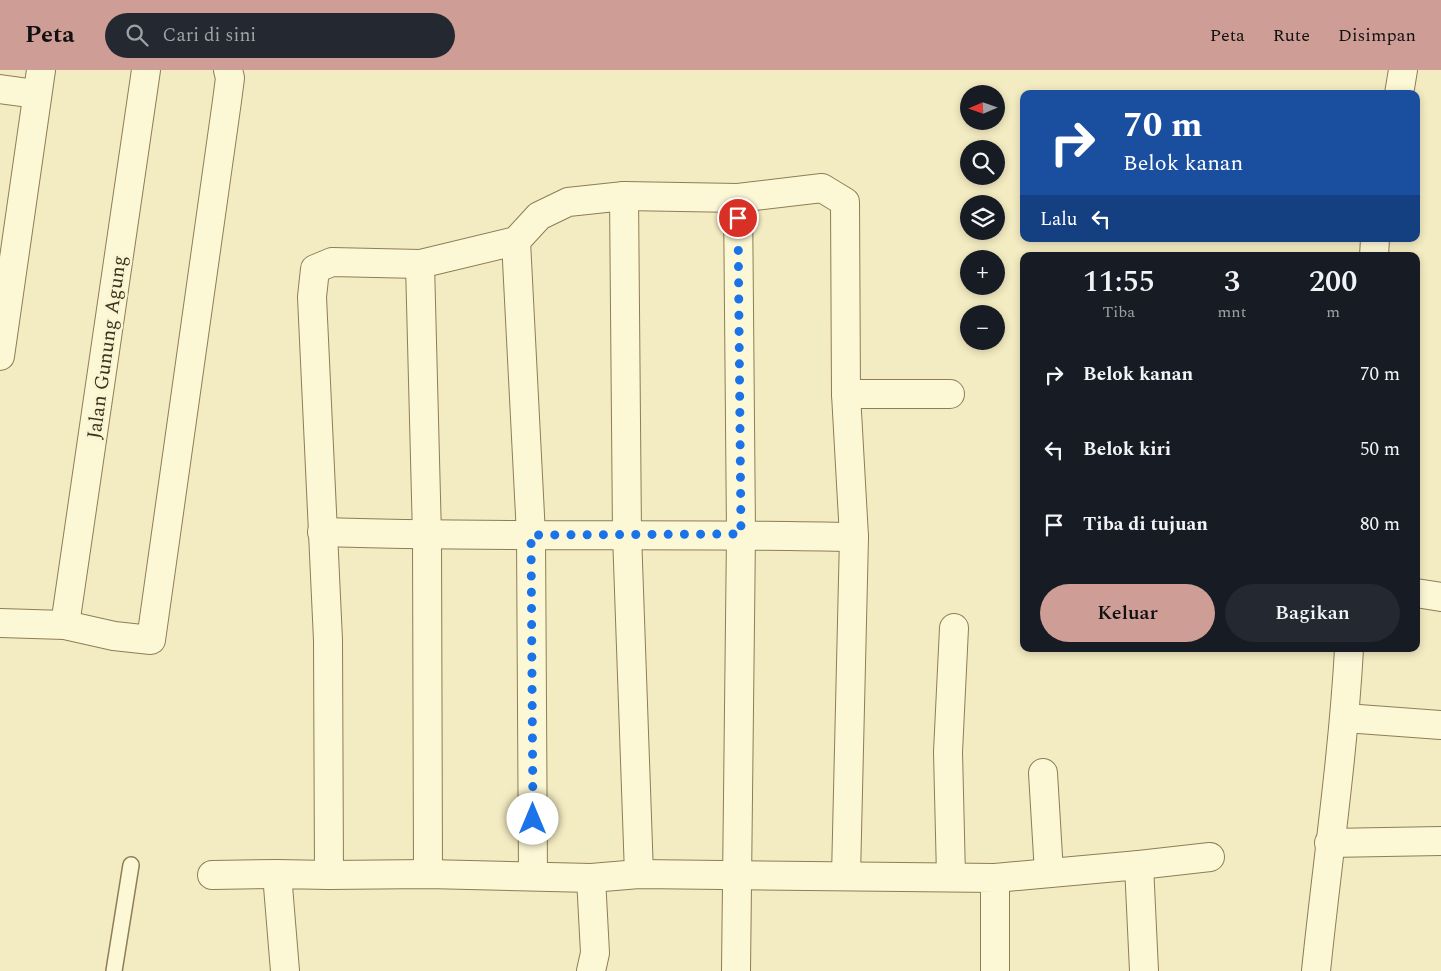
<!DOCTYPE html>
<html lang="id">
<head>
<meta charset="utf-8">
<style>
  body { margin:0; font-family:Spectral,serif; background:#242831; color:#f1f3f6; height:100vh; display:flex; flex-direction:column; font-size:19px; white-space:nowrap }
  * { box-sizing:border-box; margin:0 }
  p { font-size:16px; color:#9ea1a6 }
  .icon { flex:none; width:28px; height:28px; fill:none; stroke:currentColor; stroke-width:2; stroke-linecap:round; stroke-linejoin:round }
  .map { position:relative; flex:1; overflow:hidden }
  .side { position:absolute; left:1020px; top:182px; width:400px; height:400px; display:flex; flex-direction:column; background:#171b24; border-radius:10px; box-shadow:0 2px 8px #0003 }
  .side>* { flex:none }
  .hud { position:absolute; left:1020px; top:20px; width:400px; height:152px; border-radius:10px; box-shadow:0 2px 8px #0003; background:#1a4fa0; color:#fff; overflow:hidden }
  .needle { width:32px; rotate:268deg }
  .controls { position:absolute; left:960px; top:15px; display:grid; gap:10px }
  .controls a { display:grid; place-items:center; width:45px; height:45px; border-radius:50%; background:#171b24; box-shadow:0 2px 8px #0003; font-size:25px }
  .pin { position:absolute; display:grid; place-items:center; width:42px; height:42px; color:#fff; margin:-21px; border:2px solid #fff; border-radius:50%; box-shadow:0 1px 5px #0007 }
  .me { position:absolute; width:55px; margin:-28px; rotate:0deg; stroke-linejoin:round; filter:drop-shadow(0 0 4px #0008) }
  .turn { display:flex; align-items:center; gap:18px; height:105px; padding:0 20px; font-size:22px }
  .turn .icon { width:65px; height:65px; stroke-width:2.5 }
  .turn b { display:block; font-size:35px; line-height:42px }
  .then { display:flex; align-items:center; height:48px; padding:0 20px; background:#0003; gap:10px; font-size:19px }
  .eta { display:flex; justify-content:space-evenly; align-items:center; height:85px; text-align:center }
  .eta b { font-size:30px; font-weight:600; line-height:35px }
  .button { display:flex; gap:10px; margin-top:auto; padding:10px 20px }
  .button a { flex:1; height:58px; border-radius:30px; background:#ce9d96; color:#111; font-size:20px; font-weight:600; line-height:58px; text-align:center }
  .button a+a { background:#242831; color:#f1f3f6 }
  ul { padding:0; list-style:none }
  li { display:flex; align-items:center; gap:15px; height:75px; padding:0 20px }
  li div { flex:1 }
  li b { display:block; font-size:19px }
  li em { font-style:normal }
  header { display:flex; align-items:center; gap:30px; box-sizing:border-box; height:70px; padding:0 25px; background:#ce9d96; color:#111 }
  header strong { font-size:24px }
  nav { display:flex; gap:28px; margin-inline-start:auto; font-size:18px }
  .search { width:350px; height:45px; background:#242831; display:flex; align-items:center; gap:12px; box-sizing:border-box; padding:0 18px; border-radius:28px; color:#9ea1a6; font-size:19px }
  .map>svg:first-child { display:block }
</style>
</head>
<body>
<header>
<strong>Peta</strong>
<div class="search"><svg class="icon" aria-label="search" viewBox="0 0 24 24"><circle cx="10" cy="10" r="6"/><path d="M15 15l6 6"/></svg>Cari di sini</div>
<nav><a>Peta</a><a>Rute</a><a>Disimpan</a></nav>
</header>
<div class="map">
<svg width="1441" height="901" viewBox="0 0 1441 901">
  <rect width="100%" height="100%" fill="#f3ebc1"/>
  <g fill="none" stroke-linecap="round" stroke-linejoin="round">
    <g stroke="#8e7d56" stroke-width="18">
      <polyline id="lane" points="114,901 131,795"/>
    </g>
    <g stroke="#8e7d56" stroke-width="30">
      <g id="street">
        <polyline points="0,19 36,24"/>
        <polyline points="1399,24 1403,0"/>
        <polyline points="624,126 627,464 639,804"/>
        <polyline points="738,128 822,118 845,132 846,324 854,467 846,806"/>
        <polyline points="516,171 531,465 533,806"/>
        <polyline points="1374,186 1375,169"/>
        <polyline points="420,194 427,466 428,804"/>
        <polyline points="0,286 41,0"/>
        <polyline points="846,324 950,324"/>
        <path d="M322 462C500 468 677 463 854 467"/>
        <polyline points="1416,523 1441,527"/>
        <polyline points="0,553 65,555 114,566 151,570 227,31 230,8 228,0"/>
        <polyline points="65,555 146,0"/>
        <polyline points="1345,648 1441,655"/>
        <polyline points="1043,703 1049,803"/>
        <polyline points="1329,773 1441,771"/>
        <polyline points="1139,795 1210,787"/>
        <polyline points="212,805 277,804"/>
        <polyline points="329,805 428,804 591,808 595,883 591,901"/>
        <polyline points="951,806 948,682 954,558"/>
        <polyline points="591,808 639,804 995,808 995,901"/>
        <polyline points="995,808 1139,795 1144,901"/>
        <polyline points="285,901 277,804 329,805 328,570 312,227 315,199 332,192 420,194 516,171 539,146 568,132 624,126 738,128 741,464 736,901"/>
        <path d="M1316 901C1327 794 1343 687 1349 579"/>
      </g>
    </g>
    <use href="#lane" stroke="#fcf7d5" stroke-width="15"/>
    <use href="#street" stroke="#fcf7d5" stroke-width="28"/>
  </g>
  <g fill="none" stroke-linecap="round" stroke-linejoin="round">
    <polyline stroke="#1a73e8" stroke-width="9" stroke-dasharray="0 16.2" points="533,749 531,465 741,464 738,148"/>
  </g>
  <g text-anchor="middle" stroke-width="5" stroke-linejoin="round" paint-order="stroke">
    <g font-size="20" fill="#3c311c" stroke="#f9f4d1">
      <text transform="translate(106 277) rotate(-82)" y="7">Jalan Gunung Agung</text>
    </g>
  </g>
</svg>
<div class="controls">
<a><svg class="needle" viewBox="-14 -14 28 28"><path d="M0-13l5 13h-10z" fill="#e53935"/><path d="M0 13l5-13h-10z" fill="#9ea1a6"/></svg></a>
<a><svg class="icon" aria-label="search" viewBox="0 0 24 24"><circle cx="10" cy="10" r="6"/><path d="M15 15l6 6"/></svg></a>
<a><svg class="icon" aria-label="layers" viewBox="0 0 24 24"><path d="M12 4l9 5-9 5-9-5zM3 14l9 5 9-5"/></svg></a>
<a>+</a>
<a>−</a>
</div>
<div class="pin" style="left:738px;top:148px;background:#d93025"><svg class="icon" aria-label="arrive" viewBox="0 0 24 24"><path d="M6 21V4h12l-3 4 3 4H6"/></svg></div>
<svg class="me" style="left:533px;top:749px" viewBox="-20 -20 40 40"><circle r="19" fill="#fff"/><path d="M0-13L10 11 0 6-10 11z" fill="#1a73e8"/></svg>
<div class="hud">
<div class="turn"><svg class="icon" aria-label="right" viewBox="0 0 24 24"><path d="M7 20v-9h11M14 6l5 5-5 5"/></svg><div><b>70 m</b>Belok kanan</div></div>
<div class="then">Lalu<svg class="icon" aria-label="left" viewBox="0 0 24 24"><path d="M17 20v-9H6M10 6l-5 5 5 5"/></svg></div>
</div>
<section class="side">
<div class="eta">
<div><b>11:55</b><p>Tiba</p></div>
<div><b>3</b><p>mnt</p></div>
<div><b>200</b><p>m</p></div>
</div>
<ul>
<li><svg class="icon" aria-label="right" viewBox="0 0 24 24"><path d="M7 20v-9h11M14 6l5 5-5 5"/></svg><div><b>Belok kanan</b></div><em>70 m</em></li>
<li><svg class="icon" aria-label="left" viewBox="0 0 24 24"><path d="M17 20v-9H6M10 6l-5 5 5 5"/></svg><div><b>Belok kiri</b></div><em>50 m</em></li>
<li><svg class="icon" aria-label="arrive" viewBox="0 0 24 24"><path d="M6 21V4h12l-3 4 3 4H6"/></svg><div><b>Tiba di tujuan</b></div><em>80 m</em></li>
</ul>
<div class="button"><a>Keluar</a><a>Bagikan</a></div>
</section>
</div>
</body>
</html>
